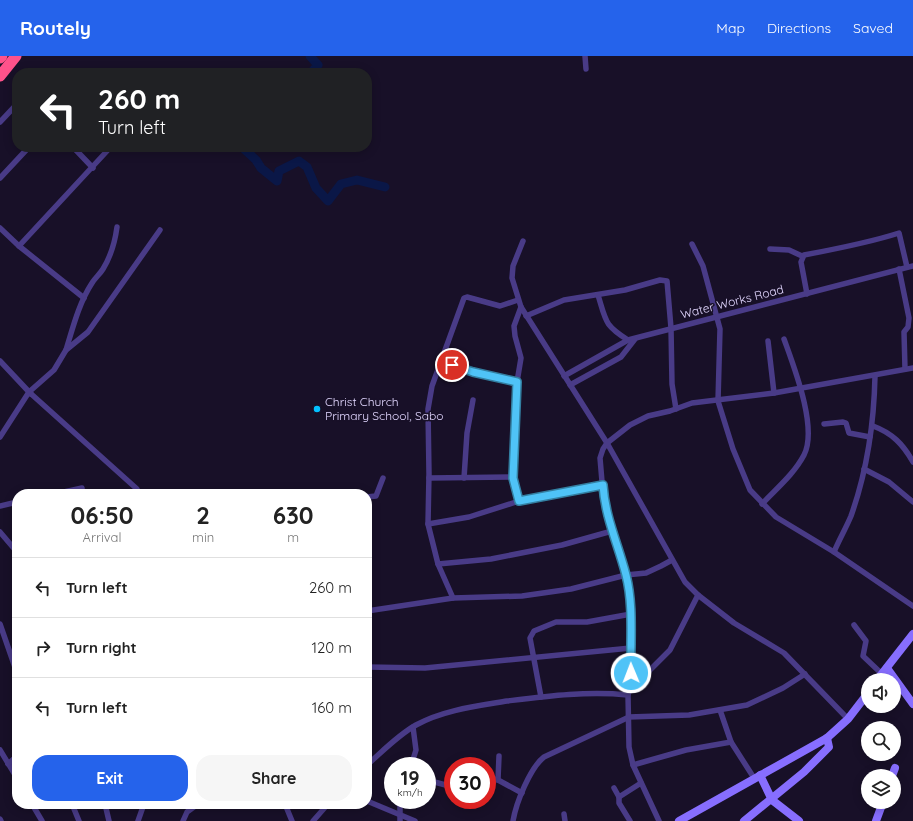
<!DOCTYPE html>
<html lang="en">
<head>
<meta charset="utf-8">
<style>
  body { margin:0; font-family:Quicksand,sans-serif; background:#f6f6f6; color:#222; height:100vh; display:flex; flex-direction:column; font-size:15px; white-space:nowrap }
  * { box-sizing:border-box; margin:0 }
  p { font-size:13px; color:#767676 }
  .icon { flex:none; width:22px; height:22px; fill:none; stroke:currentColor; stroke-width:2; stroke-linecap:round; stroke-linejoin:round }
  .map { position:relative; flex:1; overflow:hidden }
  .sheet { position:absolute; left:12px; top:433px; width:360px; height:320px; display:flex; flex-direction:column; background:#fff; border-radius:16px; box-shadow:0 2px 10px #0003 }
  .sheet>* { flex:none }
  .hud { position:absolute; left:12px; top:12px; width:360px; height:84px; border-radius:16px; box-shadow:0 2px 10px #0003; background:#202124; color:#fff; overflow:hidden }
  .buttons { position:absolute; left:861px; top:617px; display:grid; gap:8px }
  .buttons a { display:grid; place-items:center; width:40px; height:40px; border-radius:50%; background:#fff; box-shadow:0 2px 10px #0003; font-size:20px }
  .speed { position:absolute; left:384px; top:701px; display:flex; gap:8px; font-size:20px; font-weight:700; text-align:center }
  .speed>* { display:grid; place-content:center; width:52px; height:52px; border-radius:50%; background:#fff; box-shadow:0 2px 10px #0003; line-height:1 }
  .speed small { font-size:10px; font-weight:400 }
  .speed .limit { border:6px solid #d22; background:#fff; color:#111 }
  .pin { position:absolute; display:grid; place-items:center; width:34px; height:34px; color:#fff; margin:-17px; border:2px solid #fff; border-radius:50%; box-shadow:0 1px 4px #0007 }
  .me { position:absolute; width:44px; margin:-22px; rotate:359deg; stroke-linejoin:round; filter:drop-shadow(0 0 3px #0008) }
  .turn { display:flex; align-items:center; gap:14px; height:84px; padding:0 20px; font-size:18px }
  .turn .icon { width:52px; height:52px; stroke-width:2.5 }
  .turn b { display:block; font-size:28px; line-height:34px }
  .eta { display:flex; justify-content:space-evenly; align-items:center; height:68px; text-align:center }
  .eta b { font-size:24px; font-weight:700; line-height:28px }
  .button { display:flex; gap:8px; margin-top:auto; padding:8px 20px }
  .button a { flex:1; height:46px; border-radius:16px; background:#2563eb; color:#fff; font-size:16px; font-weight:700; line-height:46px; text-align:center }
  .button a+a { background:#f6f6f6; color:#222 }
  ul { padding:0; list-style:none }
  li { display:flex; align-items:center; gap:12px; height:60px; padding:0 20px; border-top:1px solid #e0e0e0 }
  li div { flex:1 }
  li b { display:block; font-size:15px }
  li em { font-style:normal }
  header { display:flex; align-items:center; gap:24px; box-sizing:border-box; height:56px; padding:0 20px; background:#2563eb; color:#fff }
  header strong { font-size:19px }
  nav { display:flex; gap:22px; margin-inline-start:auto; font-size:14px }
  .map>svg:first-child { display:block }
</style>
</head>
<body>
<header>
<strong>Routely</strong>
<nav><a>Map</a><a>Directions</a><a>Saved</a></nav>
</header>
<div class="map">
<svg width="913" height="765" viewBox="0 0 913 765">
  <rect width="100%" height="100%" fill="#181028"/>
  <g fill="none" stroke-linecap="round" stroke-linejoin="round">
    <g stroke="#0a1747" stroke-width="9">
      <polyline points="310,0 318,9 311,17"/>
      <polyline points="242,91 256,104 261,112 277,125 279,115 299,105 307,111 316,132 328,145 341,128 357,124 385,131"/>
    </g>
    <g stroke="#493b87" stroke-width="5.5">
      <polyline points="585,0 586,13"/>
      <polyline points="0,66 17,48"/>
      <polyline points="73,91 93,112"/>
      <polyline points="0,122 29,91"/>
      <polyline points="0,172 19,190 84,242"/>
      <polyline points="523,185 513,210 512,222 521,251 607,387 685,526 698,539 734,567 784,597 848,663"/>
      <polyline points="692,188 703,210 720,273 718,345 733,393 750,434 776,461 834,496 913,550"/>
      <polyline points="19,190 107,95"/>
      <polyline points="770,193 789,194 802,200"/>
      <polyline points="899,213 909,262 908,271 904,276 905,313"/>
      <path d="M807 238 801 206 804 199C836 193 868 187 899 177L907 211"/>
      <path d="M598 239C606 265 604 269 628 284"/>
      <polyline points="526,260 564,244 625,234 660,224 667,225 671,272 672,328 676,353"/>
      <polyline points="768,285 774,337"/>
      <path d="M66 294C73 271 79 247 92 227 95 222 100 218 103 213 111 200 115 186 117 171"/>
      <polyline points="0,305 31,338"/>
      <polyline points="441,305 473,316 517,326"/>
      <polyline points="564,320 628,284 913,210"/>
      <polyline points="570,329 621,301 635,283"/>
      <polyline points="29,336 54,314 66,294 88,276 160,174"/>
      <polyline points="824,368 843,366 846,367 849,377 870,381"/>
      <path d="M873 370C892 377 903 388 913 406"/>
      <polyline points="0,381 29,336 137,433 135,438"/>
      <polyline points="864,413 889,426 913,446"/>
      <polyline points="429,422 513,421"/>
      <polyline points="464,422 467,377 473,344"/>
      <polyline points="55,438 82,432"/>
      <polyline points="367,441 376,440 383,422"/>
      <polyline points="519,445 513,421 513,396 517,326 521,302 515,280 514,270 521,251"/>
      <path d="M762 448C777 432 794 418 804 399 818 372 794 311 784 283"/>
      <polyline points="0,450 17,446"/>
      <polyline points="428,468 469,461 519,445 603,429"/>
      <polyline points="0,476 17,496"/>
      <path d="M834 496C839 484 846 472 851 460 867 415 874 367 875 320"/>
      <polyline points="438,508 491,503 562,489 612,475"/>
      <polyline points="453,542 438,508 428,468 429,418 428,353 432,330 464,242 467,241 500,250 518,244"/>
      <polyline points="367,555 453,542 522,540 571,533 626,519 646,517 661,510 672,504"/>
      <polyline points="0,568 17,617"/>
      <polyline points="854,569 866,585 863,600 882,618"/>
      <polyline points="367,611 425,612 631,592"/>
      <polyline points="631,629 648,616 670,594 698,539"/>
      <polyline points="541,641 530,582 534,575 556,566 587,566 631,558"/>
      <polyline points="720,654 731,686 754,722"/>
      <polyline points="0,694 17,722"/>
      <polyline points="499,700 498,724 522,737"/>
      <polyline points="8,708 17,700"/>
      <polyline points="480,708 481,710"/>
      <path d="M367 709C383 695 398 679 416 669 443 654 477 650 507 645 548 640 587 635 628 639"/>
      <polyline points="633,709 686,694 731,686"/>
      <polyline points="411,710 416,694 413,671"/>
      <polyline points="487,721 498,724"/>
      <polyline points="427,724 453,731"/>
      <polyline points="614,732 619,741 641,727"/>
      <polyline points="619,741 619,747 630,765"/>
      <polyline points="400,744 400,765"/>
      <polyline points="481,744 482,744"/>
      <polyline points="367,745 415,765"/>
      <polyline points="32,748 42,765"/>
      <polyline points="72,748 79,765"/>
      <polyline points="105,748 109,765"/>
      <polyline points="285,748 292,765"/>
      <polyline points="564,758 565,765"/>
      <polyline points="0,763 1,765"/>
      <polyline points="138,765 144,748"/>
      <polyline points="183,765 187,756 198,748"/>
      <polyline points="313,765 328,748"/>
      <path d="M513 765C516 747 530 712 544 701L629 661 689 659 747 649 783 632 805 618"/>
      <polyline points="659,765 633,709 629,691 628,639 631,629 629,539 626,519 604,449 600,402 603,393 607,387 630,369 648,360 670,355 692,347 774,337 913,312"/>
    </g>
    <g stroke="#876eff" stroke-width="8">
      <polyline points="887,612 913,648"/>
      <polyline points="877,624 913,578"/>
      <polyline points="760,719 772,744 799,765"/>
      <polyline points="892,720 895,712"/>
      <polyline points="679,765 827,682 848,663 868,637"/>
      <polyline points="744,765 804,716 829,691 827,682"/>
      <polyline points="876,765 883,746"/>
    </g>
    <g stroke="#ff528b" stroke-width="11">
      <polyline points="0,2 2,0"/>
      <polyline points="0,20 16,0"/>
    </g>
  </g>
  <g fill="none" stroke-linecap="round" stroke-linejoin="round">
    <g stroke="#337fa1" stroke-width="10">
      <path id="route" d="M452 309 473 316 517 326 513 422 519 445 603 429C605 461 618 488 626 519 634 550 630 585 631 617"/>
    </g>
    <use href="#route" stroke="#4fc3f7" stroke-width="7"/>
  </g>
  <circle fill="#03c0ff" stroke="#181028" stroke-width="1.5" cx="317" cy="353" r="4"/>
  <g text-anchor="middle" stroke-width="3" stroke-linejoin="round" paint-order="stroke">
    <g font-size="12" fill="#e2d7ff" stroke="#181028">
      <text transform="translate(732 246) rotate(-14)" y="4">Water Works Road</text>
    </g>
    <g font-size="12" fill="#e2d7ff" stroke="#181028" text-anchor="start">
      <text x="325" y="350">Christ Church<tspan x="325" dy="14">Primary School, Sabo</tspan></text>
    </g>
  </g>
</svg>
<div class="buttons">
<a><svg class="icon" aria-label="sound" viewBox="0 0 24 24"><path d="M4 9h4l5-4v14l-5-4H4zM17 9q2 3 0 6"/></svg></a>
<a><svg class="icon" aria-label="search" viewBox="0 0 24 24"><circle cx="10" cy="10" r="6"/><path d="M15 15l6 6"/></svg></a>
<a><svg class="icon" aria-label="layers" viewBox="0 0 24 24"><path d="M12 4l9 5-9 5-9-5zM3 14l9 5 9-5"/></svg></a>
</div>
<div class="speed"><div>19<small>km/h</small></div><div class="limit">30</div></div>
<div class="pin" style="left:452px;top:309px;background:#d93025"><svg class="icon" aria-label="arrive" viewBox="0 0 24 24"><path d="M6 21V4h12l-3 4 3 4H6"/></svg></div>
<svg class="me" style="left:631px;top:617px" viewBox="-20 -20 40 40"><circle r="17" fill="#4fc3f7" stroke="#fff" stroke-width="3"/><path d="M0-11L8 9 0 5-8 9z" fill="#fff"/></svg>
<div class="hud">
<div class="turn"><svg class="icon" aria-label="left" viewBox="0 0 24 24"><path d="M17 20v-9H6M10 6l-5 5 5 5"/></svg><div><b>260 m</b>Turn left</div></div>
</div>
<section class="sheet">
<div class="eta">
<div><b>06:50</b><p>Arrival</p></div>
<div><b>2</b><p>min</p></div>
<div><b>630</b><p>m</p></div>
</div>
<ul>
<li><svg class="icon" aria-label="left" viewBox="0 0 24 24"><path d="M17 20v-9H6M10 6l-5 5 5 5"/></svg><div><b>Turn left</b></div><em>260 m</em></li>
<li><svg class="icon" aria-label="right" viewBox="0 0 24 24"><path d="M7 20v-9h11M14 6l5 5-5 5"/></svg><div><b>Turn right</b></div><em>120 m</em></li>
<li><svg class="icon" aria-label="left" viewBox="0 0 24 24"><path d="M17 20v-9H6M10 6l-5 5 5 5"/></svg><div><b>Turn left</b></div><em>160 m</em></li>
</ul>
<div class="button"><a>Exit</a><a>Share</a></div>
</section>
</div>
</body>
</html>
